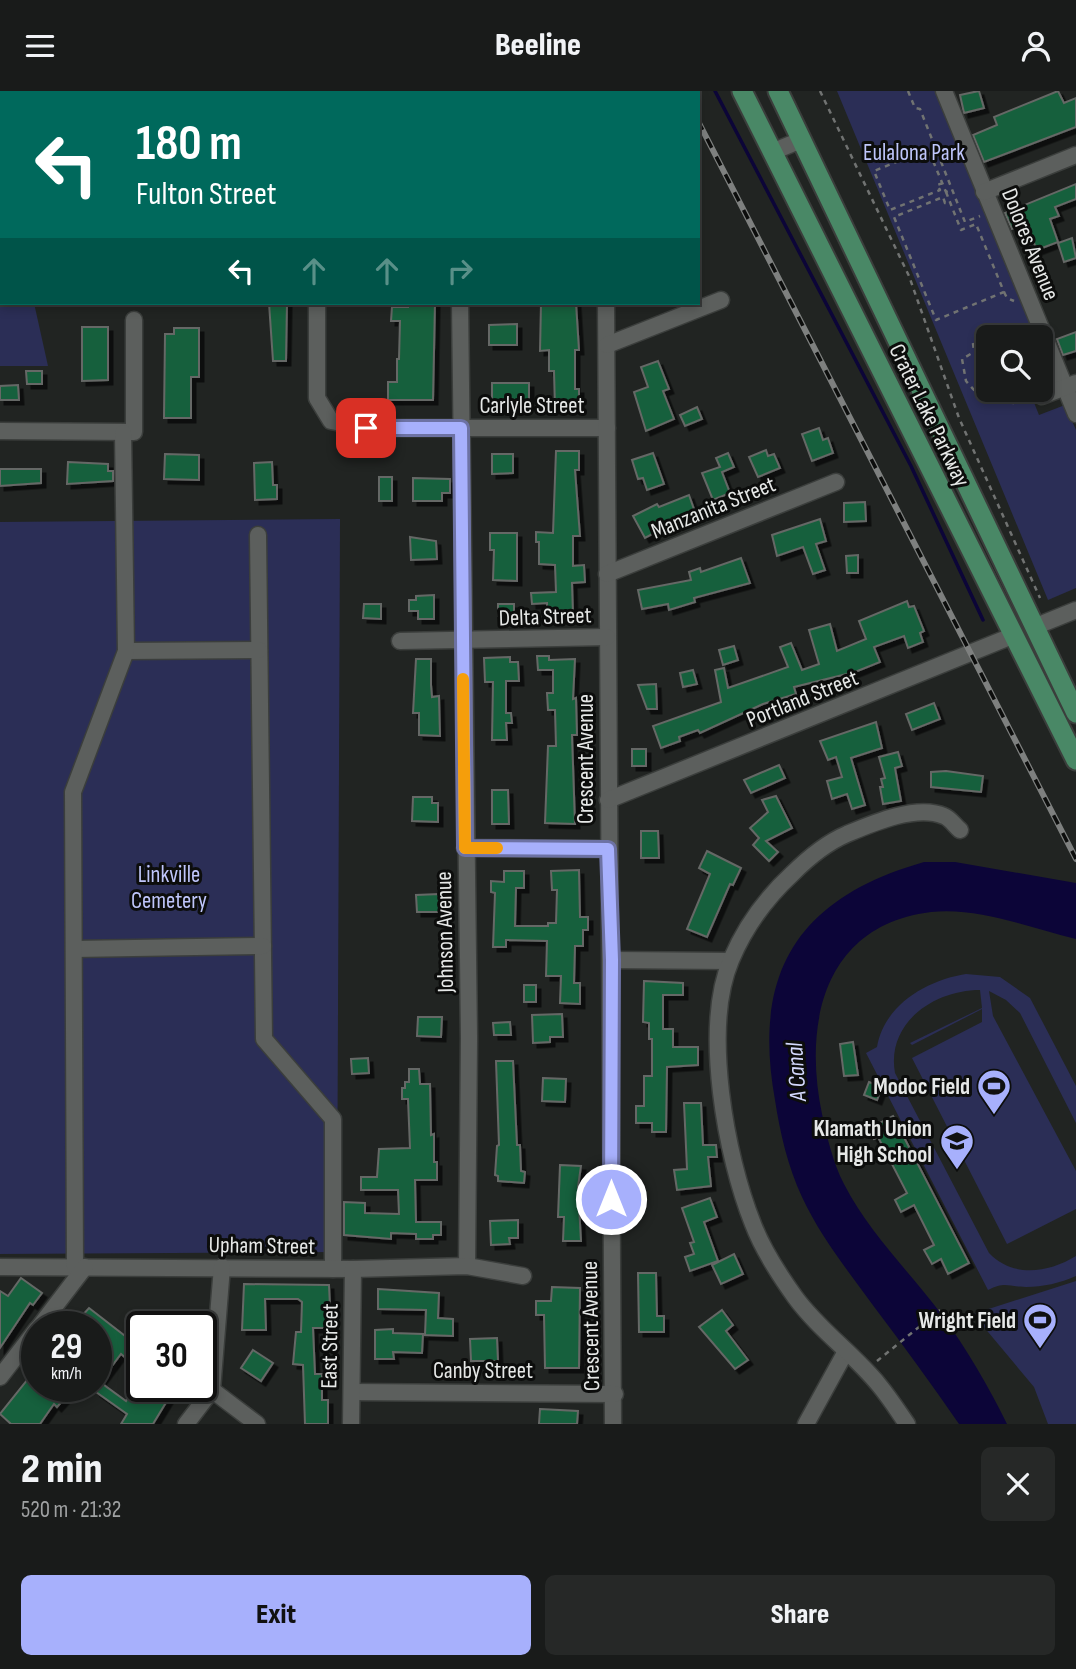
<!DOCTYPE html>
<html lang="en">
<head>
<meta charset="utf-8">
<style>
  body { margin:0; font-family:"Sofia Sans Condensed",sans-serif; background:#262827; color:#f1f3f6; height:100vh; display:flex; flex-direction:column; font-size:26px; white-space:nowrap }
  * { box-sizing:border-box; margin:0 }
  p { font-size:23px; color:#9fa1a2 }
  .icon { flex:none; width:38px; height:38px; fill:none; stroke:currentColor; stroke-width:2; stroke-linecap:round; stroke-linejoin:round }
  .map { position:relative; height:1333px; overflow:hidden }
  .drawer { display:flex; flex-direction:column; background:#191b1a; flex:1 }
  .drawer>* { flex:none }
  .top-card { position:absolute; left:0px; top:0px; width:700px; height:214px; box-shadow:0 4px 10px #0003,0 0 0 2px #373939; background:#00695c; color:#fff; overflow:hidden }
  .tools { position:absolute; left:976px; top:234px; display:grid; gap:14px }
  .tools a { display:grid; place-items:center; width:77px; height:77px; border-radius:10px; background:#191b1a; box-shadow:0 4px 10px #0003,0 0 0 2px #373939; font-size:35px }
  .speed { position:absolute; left:21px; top:1220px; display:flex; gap:14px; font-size:35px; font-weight:700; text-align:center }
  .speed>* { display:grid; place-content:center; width:91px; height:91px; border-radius:50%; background:#191b1a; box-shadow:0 4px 10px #0003,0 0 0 2px #373939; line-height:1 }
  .speed small { font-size:18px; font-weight:400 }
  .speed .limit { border:4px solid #111; border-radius:10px; background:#fff; color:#111 }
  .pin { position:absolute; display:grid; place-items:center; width:60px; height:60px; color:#fff; margin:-30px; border-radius:14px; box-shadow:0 4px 10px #0006 }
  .me { position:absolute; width:77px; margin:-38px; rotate:0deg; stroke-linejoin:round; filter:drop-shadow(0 0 5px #0008) }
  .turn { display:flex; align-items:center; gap:24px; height:147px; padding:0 21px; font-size:32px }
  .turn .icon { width:91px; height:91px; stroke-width:2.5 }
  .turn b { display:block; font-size:49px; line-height:60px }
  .lanes { display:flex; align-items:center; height:66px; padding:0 21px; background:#0003; justify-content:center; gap:35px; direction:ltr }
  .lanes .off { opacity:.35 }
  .round { display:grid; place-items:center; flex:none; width:74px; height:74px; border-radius:10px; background:#262827 }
  .head { display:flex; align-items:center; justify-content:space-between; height:119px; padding:0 21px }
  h1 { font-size:42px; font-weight:800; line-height:52px }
  .cta { display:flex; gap:14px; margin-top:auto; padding:14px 21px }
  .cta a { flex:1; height:80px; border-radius:10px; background:#a7b0fc; color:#111; font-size:28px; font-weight:800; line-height:80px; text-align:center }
  .cta a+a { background:#262827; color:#f1f3f6 }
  header { display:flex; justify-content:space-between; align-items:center; height:91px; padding:0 21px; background:#191b1a; font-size:32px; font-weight:800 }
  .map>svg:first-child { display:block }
</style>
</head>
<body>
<header><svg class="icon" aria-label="menu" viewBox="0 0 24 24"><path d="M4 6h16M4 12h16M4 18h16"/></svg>Beeline<svg class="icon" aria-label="person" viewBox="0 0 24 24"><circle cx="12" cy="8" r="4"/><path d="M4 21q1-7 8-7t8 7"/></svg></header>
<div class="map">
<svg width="1076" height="1333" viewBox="0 0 1076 1333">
  <defs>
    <filter id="shadow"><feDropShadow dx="4.5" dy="4.5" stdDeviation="0" flood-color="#0009"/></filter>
  </defs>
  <rect width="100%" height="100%" fill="#212422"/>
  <g fill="#2b2e56">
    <polygon points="837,0 940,0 1038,247 989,247 989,299 1029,299 1039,324 1065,314 1076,339 1076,497 1048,509"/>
    <polygon points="0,133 2,212 34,212 48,275 0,275"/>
    <polygon points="340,428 337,1161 0,1163 0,431"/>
    <path d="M966 883 1000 886 1030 907 1076 995V1032L1020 922 1006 909 989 900 993 925 1076 1080V1118L1007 1153 912 967 982 931V918L912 954 910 952 982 917 980 899C934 899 886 932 895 982L989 1162C1013 1187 1048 1182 1076 1165V1185C1060 1192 1043 1196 1026 1196 1008 1196 1006 1190 988 1199L866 962 877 956C884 914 927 889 966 883Z"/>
    <polygon points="1076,1190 1076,1333 1048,1333 1034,1296 973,1223"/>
  </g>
  <path fill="#0c0538" d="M924 771H955L1076 792V848C1030 837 980 816 931 821 824 834 803 932 822 1023 827 1046 833 1072 844 1093 869 1142 909 1180 942 1224 966 1257 989 1296 1007 1333H959C932 1294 904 1255 875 1217 849 1181 821 1147 802 1106 788 1076 780 1042 775 1009 752 881 798 807 924 771Z"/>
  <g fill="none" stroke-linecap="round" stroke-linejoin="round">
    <polyline stroke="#0c0538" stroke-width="3.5" points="715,0 911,375 983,529"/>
  </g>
  <g fill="#19613c" stroke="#656866" stroke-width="2" filter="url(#shadow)">
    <polygon points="979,0 984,17 964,22 960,4"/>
    <polygon points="1058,0 1064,12 1076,7 1076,36 984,71 973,44 997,34 994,26"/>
    <polygon points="1076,93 1076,108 1055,116 1059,125 1050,128 1058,151 1037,159 1025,132 1012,138 1005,122"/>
    <polygon points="1072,147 1076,167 1064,171 1058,152"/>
    <polygon points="269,212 287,212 286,270 273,270"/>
    <polygon points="408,212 435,212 433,309 388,309 388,291 397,291 397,268 399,268 400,230 391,230 392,216 408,216"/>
    <polygon points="541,212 576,212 579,259 575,259 575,298 579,298 579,317 555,317 554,280 549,280 549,259 540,260"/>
    <polygon points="517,233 517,254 489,254 489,234"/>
    <polygon points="1008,234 1013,247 989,247 989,257 981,260 976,246"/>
    <polygon points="82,236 108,236 108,289 82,290"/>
    <polygon points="174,237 199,237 199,286 191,286 191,327 164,327 165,243 174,243"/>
    <polygon points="1076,241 1076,260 1063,264 1057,248"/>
    <polygon points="658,270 669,298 663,300 674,328 646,340 634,301 648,296 641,276"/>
    <polygon points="26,280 42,280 42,293 27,293"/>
    <rect x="492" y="292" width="37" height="17"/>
    <polygon points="18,294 19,309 0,309 0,295"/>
    <polygon points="697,316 702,328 685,335 680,324"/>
    <polygon points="819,337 823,349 828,347 833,362 812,370 802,343"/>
    <polygon points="766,359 768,365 774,363 780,377 758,386 749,366"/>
    <polygon points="556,360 579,360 579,379 575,379 580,445 573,445 573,475 584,474 585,491 572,492 573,523 547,523 547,512 532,513 531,502 556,501 555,474 539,473 539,451 536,451 536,441 553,442"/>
    <polygon points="653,362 664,393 647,399 643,387 638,388 632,369"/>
    <polygon points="728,362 734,376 722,381 730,402 713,409 702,382 720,376 716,367"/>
    <polygon points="165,363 199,364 199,389 164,388"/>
    <polygon points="492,363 513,363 513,382 492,383"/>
    <polygon points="68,371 108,373 108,380 113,380 113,390 67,393"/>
    <polygon points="272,371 273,394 277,394 277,408 255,409 254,372"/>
    <polygon points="0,378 41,378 41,392 0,395"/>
    <rect x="379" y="386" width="13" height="24"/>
    <polygon points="413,387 450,388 450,402 442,402 442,410 413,410"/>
    <polygon points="689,404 695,421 667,431 669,434 645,447 633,425 657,413 659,416"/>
    <polygon points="865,411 866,430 844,431 844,412"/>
    <polygon points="820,428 826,450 816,453 825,479 813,483 803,456 777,465 772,444"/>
    <polygon points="490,442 517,442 517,490 493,489 494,459 490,459"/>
    <polygon points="410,446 436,450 437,468 411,469"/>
    <polygon points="858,464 858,482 847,482 846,465"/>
    <polygon points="741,467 750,492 694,507 695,511 669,519 668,513 642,518 638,499 691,489 689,481 700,477 701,481"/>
    <polygon points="434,504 434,528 418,528 418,520 409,520 409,509 416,509 416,505"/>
    <polygon points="907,510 909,516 914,515 924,540 920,542 923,551 908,557 904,545 874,556 880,571 855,581 794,596 796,603 763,613 700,642 698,639 679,646 680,650 661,657 653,635 721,611 715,579 724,577 728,597 788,576 780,556 791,552 802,579 819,573 809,539 830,533 837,560 866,548 859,530"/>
    <polygon points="364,513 381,513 381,528 363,527"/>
    <polygon points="498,513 514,513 514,524 498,525"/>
    <polygon points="734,555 738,569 723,574 719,559"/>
    <polygon points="537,565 549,565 549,569 575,568 573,608 576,607 577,644 572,644 575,733 545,732 548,655 556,655 555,619 548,619 547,602 553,602 553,579 538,579"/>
    <polygon points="510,566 510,571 518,571 519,590 506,590 506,622 511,622 512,632 506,632 507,649 492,649 493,591 485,591 484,567"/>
    <polygon points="416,568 431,568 431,594 432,606 439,605 440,645 419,644 419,622 413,622"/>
    <polygon points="693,579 697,593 683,596 680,582"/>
    <polygon points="656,593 657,618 647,618 638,594"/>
    <polygon points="934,612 940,628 912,639 906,623"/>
    <polygon points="876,631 882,657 851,667 865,714 852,718 847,703 832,708 827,690 842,686 836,666 828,669 820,650"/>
    <rect x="632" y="658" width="14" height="17"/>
    <polygon points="898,661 902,675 895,677 901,710 883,713 880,696 883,696 881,688 885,687 879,666"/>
    <polygon points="779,674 785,687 751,702 744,689"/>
    <polygon points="946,680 983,685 981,701 931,696 931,681"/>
    <polygon points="492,699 508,699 509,733 492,733"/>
    <polygon points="776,705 792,737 766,750 778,761 769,770 753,754 759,747 750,737 768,721 762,709"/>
    <polygon points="413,706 432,706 432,712 438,712 438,731 412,730"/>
    <polygon points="641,740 658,740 659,767 641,767"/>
    <polygon points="707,760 741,777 733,794 730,793 707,846 687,838 710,783 699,777"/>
    <polygon points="579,779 580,826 588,826 588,839 583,839 583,855 575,855 574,892 580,892 580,913 560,912 561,885 546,885 547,850 506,849 506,856 493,856 495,802 491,801 491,790 504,791 504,780 524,780 524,797 516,797 515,835 548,835 548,832 556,832 557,799 552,799 551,780"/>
    <polygon points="439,803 440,821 417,821 416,804"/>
    <polygon points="644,890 683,892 683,904 663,904 663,938 673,938 673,956 698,956 698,974 667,976 666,1041 652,1041 652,1032 636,1032 636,1015 644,1015 644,985 652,985 652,948 649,948 649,932 643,931"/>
    <rect x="524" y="894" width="12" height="17"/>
    <polygon points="562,923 563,946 550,946 550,951 533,952 532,924"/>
    <polygon points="418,926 442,926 441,946 417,945"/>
    <polygon points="510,931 511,944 494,944 493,932"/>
    <polygon points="853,951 858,984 844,985 840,953"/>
    <polygon points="368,967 369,982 352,983 351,968"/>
    <polygon points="496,970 513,970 517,1054 520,1054 521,1080 525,1081 524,1092 498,1090 498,1085 495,1084 497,1055 499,1054"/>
    <polygon points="409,978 419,978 420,993 430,993 431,1044 434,1043 434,1071 437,1071 437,1089 415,1089 416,1131 441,1131 441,1144 433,1144 433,1148 416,1148 416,1143 391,1142 391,1148 344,1144 344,1111 365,1112 365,1122 399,1123 398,1099 361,1099 361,1086 377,1086 379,1058 410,1057 408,1008 402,1008 402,997 405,997 405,991 409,991"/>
    <polygon points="543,987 566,988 565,1011 542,1010"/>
    <polygon points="869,991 882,996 877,1009 864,1004"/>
    <polygon points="684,1012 701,1012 703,1054 716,1054 717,1066 708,1066 711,1095 677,1099 674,1079 687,1078"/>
    <polygon points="893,1025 969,1172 948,1183 941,1168 932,1173 924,1159 934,1154 914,1114 901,1121 895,1109 907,1102 878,1046 874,1048 868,1038"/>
    <polygon points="560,1074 581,1075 578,1096 581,1150 563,1150 564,1126 558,1126"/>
    <polygon points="710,1107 717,1126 704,1131 718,1170 690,1180 685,1166 694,1163 690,1152 694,1151 682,1117"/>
    <polygon points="518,1129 518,1147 509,1147 510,1153 491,1154 490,1130"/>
    <polygon points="734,1163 743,1183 721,1193 712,1174"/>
    <polygon points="638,1182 656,1182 657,1225 664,1225 664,1241 639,1241"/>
    <polygon points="21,1187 42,1202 33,1214 30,1212 0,1257 0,1200 8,1205"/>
    <polygon points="244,1193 329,1194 331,1237 313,1237 315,1283 322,1283 322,1309 328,1309 328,1333 305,1333 303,1274 293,1273 296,1241 301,1241 302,1211 298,1208 265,1208 266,1239 242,1239"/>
    <polygon points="552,1196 580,1197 579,1277 545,1277 544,1224 536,1224 536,1210 551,1210"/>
    <polygon points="378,1198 439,1202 438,1227 453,1228 453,1245 425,1244 426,1219 378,1218"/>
    <polygon points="89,1217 138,1255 128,1269 121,1263 100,1291 126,1310 137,1292 142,1295 176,1295 153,1333 121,1333 127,1323 96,1301 96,1265 107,1251 96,1243 96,1236 88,1236 79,1228"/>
    <polygon points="722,1219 733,1234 726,1240 748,1269 735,1278 699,1236"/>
    <polygon points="393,1238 393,1242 423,1243 422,1262 393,1261 394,1268 375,1268 375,1239"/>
    <polygon points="497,1247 498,1270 471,1270 470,1248"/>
    <polygon points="253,1259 273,1272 261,1290 241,1277"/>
    <polygon points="28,1288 44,1300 54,1295 66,1306 57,1316 54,1313 40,1333 11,1333 0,1323"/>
    <polygon points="540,1318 578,1320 577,1333 539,1333"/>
  </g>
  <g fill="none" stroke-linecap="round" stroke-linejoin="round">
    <g stroke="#3b3e3c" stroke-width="19">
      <g id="minor">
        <polyline points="131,0 131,2"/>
        <polyline points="315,0 315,2"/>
        <polyline points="604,0 604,2"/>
        <polyline points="944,0 1076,323"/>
        <polyline points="459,2 459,0"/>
        <polyline points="772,61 801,49"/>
        <polyline points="984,101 1076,64"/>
        <polyline points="317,212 317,307 331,330 366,337 607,337"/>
        <polyline points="460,212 469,947 467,1175"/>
        <polyline points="606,212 613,1333"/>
        <polyline points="607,254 721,209"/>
        <polyline points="1042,305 1076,292"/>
        <polyline points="0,340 134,341 134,229"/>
        <polyline points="258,444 264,948 333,1028 333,1178"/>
        <polyline points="607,483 836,391"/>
        <polyline points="1034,536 1076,519"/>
        <polyline points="400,550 607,546"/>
        <polyline points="126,560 259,559"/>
        <polyline points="608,709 1012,545"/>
        <polyline points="465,757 608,758"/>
        <polyline points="74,858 263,855"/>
        <polyline points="612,869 730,870"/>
        <polyline points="0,1176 353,1178 467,1175 523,1185"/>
        <polyline points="75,1176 73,701 126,560 123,342"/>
        <polyline points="39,1236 85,1176"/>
        <polyline points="0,1286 37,1238"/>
        <polyline points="212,1299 257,1333"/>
        <polyline points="352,1301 615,1303"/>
        <polyline points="186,1333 212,1299 222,1176"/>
        <polyline points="351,1333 353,1178"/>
        <polyline points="806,1333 845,1262"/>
        <path d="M907 1333C898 1320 889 1306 879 1294 854 1263 819 1239 795 1206 780 1185 762 1157 753 1133 726 1066 702 937 731 869 745 836 766 807 792 783 808 767 826 752 847 743 873 732 917 713 944 725 950 727 955 735 960 739"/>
      </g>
    </g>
    <g stroke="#3b3e3c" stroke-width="23">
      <g id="major">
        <polyline points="742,0 1076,669"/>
        <polyline points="778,0 1076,622"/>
      </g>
    </g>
    <g stroke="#717372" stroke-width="2.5" stroke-dasharray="5 5" stroke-linecap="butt">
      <polyline points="820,0 909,185 959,327 1040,507"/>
      <polyline points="908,0 915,17 920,18 965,131 980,125"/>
      <polyline points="943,92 937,94 940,99 890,119 874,80 928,58 946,101 952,98"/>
      <polyline points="946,101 961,139 976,133 1004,201 936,229 894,126 943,106 945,112 950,110"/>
      <polyline points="1004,201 1007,207 1014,210"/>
      <polyline points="973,252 974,261"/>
      <polyline points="989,281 979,263 974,261 962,268 966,290 974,299 984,298 989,290"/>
      <polyline points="997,299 1002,311 1015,312 1028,307"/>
      <polyline points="877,1270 940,1219"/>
    </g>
    <use href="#minor" stroke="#5c5f5d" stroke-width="16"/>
    <use href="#major" stroke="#498866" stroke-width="19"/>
    <g stroke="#7e807f" stroke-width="6">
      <g id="rail">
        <polyline points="683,0 684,2"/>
        <polyline points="698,30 1076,768"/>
      </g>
    </g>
    <use href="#rail" stroke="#0c0d0c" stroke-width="3.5" stroke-dasharray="10" stroke-linecap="butt"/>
  </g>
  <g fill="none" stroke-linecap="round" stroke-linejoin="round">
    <g stroke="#6d72a4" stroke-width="18">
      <polyline id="route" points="366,337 461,337 465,757 608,758 612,869 611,1108"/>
    </g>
    <use href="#route" stroke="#a7b0fc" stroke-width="12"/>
    <polyline stroke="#f59e0b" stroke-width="12" points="463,588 465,757 497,757"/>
  </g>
  <defs>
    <g id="stadium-pin" transform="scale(1.75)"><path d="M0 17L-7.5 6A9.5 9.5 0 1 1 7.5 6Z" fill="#a7b0fc" stroke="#0c0d0c"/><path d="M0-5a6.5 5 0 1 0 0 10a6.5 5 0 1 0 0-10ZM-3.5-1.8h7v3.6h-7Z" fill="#111"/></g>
    <g id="school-pin" transform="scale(1.75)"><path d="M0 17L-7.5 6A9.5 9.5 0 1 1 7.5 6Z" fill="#a7b0fc" stroke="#0c0d0c"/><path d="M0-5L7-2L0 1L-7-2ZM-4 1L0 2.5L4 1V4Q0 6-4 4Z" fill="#111"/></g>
  </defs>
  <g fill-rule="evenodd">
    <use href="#stadium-pin" x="994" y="995"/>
    <use href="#school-pin" x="957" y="1050"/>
    <use href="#stadium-pin" x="1040" y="1229"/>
  </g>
  <g text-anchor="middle" stroke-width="6" stroke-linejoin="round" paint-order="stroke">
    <g font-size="23" fill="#bfc6fb" stroke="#0c0d0c">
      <text x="914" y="69">Eulalona Park</text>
      <text x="169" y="791">Linkville<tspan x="169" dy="26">Cemetery</tspan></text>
    </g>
    <g font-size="23" fill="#e6e8e7" stroke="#0c0d0c">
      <text transform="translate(1031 153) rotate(68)" y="8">Dolores Avenue</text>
      <text x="532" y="322">Carlyle Street</text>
      <text transform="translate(930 324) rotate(64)" y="8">Crater Lake Parkway</text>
      <text transform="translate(713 416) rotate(-22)" y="8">Manzanita Street</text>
      <text transform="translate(545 525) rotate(-2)" y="8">Delta Street</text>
      <text transform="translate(802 607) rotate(-22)" y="8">Portland Street</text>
      <text transform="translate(585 668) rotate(-90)" y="8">Crescent Avenue</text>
      <text transform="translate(444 841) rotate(-91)" y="8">Johnson Avenue</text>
      <text transform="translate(262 1154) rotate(1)" y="8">Upham Street</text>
      <text transform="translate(590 1235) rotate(-91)" y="8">Crescent Avenue</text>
      <text transform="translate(329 1255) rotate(-89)" y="8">East Street</text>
      <text x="483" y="1287">Canby Street</text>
    </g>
    <g font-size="23" font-weight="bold" fill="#e6e8e7" stroke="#0c0d0c" text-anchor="end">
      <text x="970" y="1003">Modoc Field</text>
      <text x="932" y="1045">Klamath Union<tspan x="932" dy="26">High School</tspan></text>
      <text x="1016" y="1237">Wright Field</text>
    </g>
    <g font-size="24" font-style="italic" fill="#d4d9fd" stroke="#0c0d0c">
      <text transform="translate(796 981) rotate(-94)" y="8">A Canal</text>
    </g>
  </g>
</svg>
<div class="tools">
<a><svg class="icon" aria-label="search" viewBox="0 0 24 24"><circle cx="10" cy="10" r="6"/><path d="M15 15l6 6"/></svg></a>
</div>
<div class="speed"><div>29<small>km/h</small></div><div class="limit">30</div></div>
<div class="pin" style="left:366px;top:337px;background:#d93025"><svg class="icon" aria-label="arrive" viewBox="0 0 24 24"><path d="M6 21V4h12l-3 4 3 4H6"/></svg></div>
<svg class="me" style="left:611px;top:1108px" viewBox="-20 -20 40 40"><circle r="17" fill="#a7b0fc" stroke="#fff" stroke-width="3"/><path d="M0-11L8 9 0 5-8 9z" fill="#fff"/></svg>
<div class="top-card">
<div class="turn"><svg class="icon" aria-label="left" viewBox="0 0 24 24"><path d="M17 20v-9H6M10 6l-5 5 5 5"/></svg><div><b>180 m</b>Fulton Street</div></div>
<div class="lanes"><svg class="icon" aria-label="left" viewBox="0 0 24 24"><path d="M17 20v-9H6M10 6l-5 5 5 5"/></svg><svg class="icon off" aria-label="ahead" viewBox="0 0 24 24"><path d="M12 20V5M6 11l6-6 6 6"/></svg><svg class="icon off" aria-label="ahead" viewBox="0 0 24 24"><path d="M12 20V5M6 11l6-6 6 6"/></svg><svg class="icon off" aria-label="right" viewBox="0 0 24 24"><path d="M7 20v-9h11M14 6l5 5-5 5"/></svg></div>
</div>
</div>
<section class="drawer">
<div class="head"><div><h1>2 min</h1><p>520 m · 21:32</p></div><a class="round"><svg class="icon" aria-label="close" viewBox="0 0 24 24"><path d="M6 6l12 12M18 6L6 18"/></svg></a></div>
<div class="cta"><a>Exit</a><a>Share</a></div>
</section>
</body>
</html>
